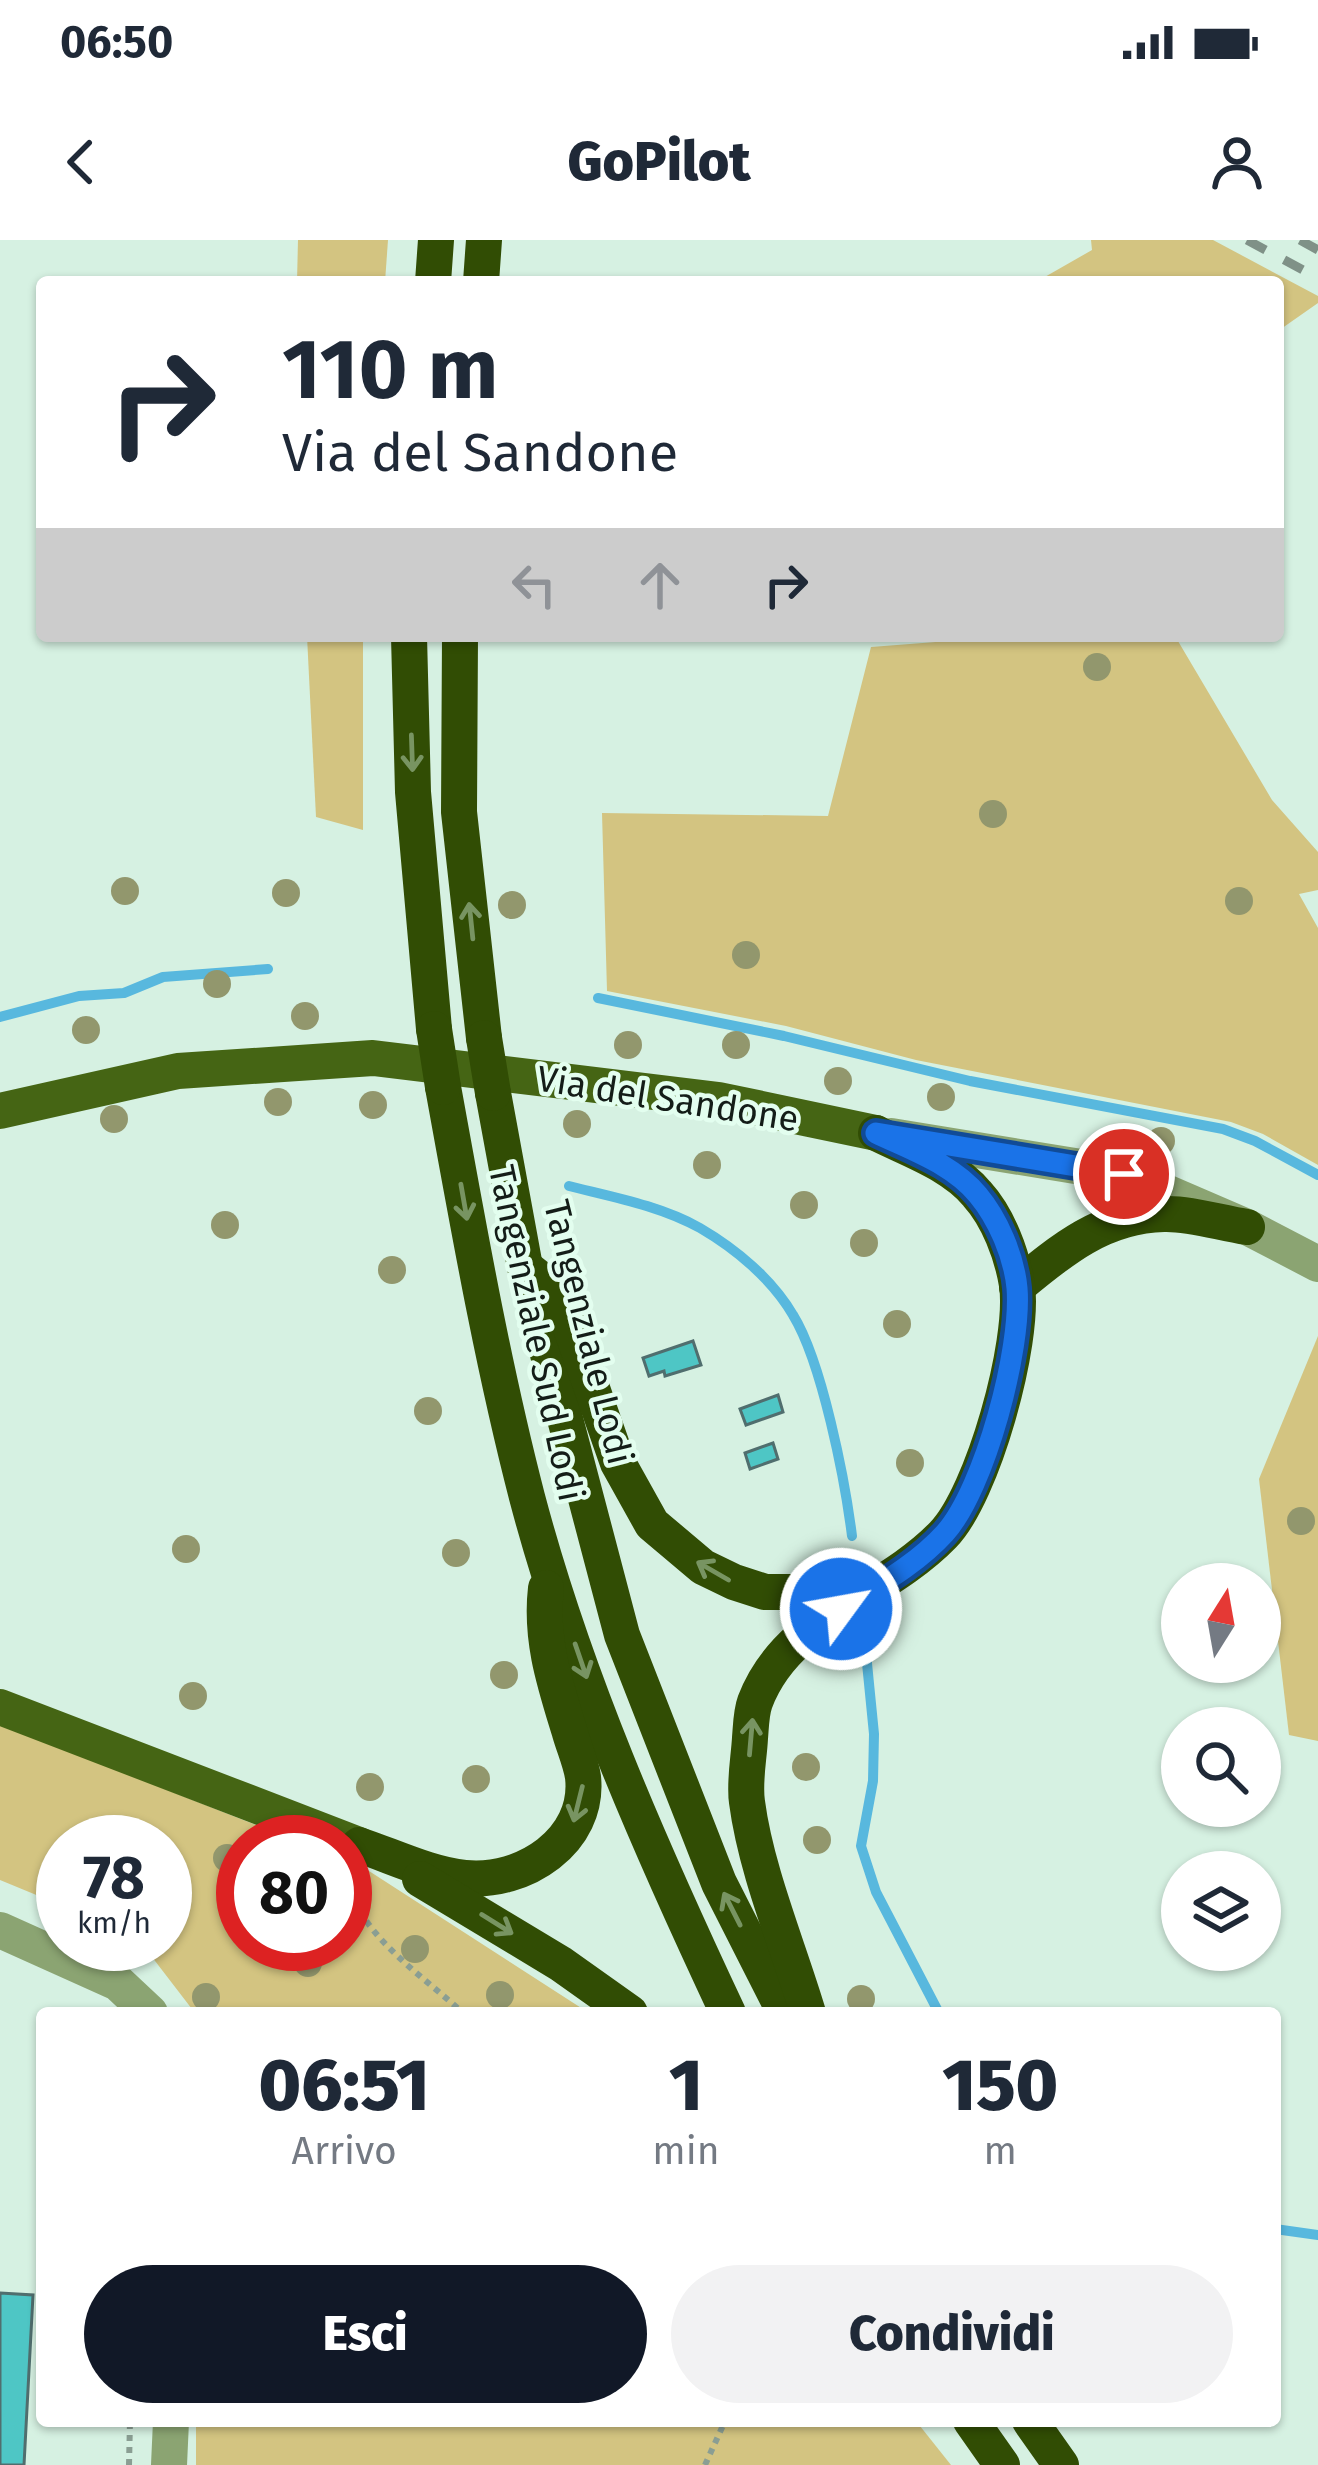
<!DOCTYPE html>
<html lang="it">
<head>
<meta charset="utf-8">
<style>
  body { margin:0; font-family:"Fira Sans",sans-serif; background:#f2f2f3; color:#1f2937; height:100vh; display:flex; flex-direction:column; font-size:45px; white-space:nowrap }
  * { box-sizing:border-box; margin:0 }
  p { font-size:39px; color:#747a83 }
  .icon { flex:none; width:66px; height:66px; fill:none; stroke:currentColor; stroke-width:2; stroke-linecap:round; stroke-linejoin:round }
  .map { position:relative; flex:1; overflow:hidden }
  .side { position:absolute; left:36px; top:1767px; width:1245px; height:420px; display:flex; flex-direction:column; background:#fff; border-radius:12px; box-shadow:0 3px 9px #0004 }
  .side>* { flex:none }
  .banner { position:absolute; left:36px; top:36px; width:1248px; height:366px; border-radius:12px; box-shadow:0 3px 9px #0004; background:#fff; color:#1f2937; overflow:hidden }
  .needle { width:78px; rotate:11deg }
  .tools { position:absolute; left:1161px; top:1323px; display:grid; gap:24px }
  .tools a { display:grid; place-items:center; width:120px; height:120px; border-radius:50%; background:#fff; box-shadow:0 3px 9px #0004; font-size:60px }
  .speed { position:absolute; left:36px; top:1575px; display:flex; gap:24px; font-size:60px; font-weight:700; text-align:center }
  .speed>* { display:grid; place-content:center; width:156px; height:156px; border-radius:50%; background:#fff; box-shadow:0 3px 9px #0004; line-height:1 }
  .speed small { font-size:30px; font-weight:400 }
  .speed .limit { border:18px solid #d22; background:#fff; color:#111 }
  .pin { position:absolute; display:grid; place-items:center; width:102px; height:102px; color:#fff; margin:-51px; border:6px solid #fff; border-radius:50%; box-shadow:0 3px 12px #0007 }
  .me { position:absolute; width:132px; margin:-66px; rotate:58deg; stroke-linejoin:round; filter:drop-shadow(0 0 9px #0008) }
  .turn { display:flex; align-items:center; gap:42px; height:252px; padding:0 48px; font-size:54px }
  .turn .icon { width:156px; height:156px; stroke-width:2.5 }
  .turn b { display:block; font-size:84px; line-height:102px }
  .lanes { display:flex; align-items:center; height:114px; padding:0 48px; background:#0003; justify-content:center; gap:60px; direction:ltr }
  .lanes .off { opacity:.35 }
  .eta { display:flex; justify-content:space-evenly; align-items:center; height:204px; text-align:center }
  .eta b { font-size:72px; font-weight:800; line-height:84px }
  .action { display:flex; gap:24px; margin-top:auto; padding:24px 48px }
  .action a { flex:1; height:138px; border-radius:72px; background:#111827; color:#fff; font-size:48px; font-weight:800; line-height:138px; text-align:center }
  .action a+a { background:#f2f2f3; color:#1f2937 }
  .status { display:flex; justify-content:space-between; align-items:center; height:84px; padding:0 60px; background:#fff; direction:ltr }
  .status svg { height:33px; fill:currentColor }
  header { display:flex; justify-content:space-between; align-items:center; height:156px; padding:0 48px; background:#fff; font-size:54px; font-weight:800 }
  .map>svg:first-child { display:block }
</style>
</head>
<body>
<div class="status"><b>06:50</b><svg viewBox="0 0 49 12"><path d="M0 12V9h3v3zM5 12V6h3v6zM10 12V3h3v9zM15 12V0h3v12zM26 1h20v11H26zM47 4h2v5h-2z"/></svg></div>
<header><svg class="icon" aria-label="back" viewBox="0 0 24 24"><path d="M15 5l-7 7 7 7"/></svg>GoPilot<svg class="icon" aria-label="person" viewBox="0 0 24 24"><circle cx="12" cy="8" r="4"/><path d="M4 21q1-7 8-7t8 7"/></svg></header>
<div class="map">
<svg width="1318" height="2225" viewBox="0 0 1318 2225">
  <rect width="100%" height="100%" fill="#d6f1e2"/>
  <g fill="#d3c481">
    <polygon points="298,0 388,0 385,42 297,42"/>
    <polygon points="1091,0 1213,0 1318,56 1318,63 1278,91 1278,42 1036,42 1092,10"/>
    <polygon points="307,396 363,396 363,590 316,577"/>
    <polygon points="1013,396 1175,396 1272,560 1318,612 1318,650 1299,654 1318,688 1318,925 1263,894 1231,882 916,820 786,786 607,751 602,573 828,576 871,407"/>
    <polygon points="1318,1096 1318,1501 1289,1495 1259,1239"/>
    <polygon points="0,1484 299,1602 243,1602 243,1704 345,1704 345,1621 369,1631 589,1773 195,1773 142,1704 165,1704 165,1602 63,1602 63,1666 0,1640"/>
    <polygon points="196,2181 916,2181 951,2225 196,2225"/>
  </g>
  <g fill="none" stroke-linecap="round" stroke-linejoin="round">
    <g stroke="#58b8de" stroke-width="10">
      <polyline points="598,758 784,796 970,841 1223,889 1255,901 1318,935"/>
      <polyline points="0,777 79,756 124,753 163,737 268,729"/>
      <path d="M569 946C613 957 661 966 700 988 736 1009 772 1039 793 1075 822 1122 845 1240 852 1296"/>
      <polyline points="863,1383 874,1494 873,1541 861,1606 876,1652 939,1773"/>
      <polyline points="1275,1989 1318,1995"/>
    </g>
  </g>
  <g fill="#4ec6c5" stroke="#506e6e" stroke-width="3">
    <polygon points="693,1101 701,1125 665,1136 664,1131 649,1136 643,1118"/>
    <polygon points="778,1155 783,1172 746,1185 740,1169"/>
    <polygon points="773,1203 778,1219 750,1229 745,1213"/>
    <polygon points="0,2053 33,2055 24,2225 0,2225"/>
  </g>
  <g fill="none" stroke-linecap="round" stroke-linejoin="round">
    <g stroke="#8a9e93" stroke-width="6" stroke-dasharray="6 6" stroke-linecap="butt">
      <path d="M346 1638C359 1695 422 1735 463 1773"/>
      <polyline points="129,2225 130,2181"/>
      <polyline points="705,2225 725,2181"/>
    </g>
    <g stroke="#8ba472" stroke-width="36">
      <polyline points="891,896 1124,934 1247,987 1318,1024"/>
      <polyline points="0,1690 118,1743 150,1773"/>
      <polyline points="169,2225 171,2181"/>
    </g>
    <g stroke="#456514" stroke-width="36">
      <polyline points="0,871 178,831 373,818 719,860 876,893"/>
      <polyline points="0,1467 359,1605"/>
    </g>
    <g stroke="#314d04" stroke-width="36">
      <polyline points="433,42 436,0"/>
      <polyline points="481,42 484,0"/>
      <polyline points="409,396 413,552 434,789"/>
      <polyline points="460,396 459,572 484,798"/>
      <path d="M443 847C468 984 492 1122 527 1257 574 1435 650 1607 728 1773"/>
      <polyline points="493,853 525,1027 622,1395 719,1643 785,1773"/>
      <polyline points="525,1027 559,1054 618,1223 652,1284 703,1327 734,1342 765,1352 867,1352"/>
      <path d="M1017 1047C1061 1010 1104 975 1164 974 1190 973 1220 983 1247 987"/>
      <path d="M359 1605C392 1616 431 1635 465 1638 523 1644 590 1601 583 1537 581 1523 574 1507 570 1493 555 1444 540 1400 546 1348"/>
      <polyline points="420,1639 561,1724 630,1773"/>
      <path d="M808 1773C788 1706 756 1631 747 1562 744 1542 749 1518 750 1498 751 1487 751 1473 755 1462 787 1377 883 1357 943 1295 983 1254 1025 1102 1017 1045 1012 1014 998 977 977 954 952 924 910 910 876 893"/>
      <polyline points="971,2181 1002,2225"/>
      <polyline points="1030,2181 1061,2225"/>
    </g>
    <g stroke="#7f9187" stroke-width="9" stroke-dasharray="21 21" stroke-linecap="butt">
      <polyline points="1247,0 1318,38"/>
      <polyline points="1300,0 1318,10"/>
    </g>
    <g stroke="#314d04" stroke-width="36">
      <polyline points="434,789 443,847"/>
      <polyline points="484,798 493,853"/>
    </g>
  </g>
  <g fill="#92976d">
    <circle cx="1097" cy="427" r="14"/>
    <circle cx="993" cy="574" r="14"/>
    <circle cx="125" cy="651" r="14"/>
    <circle cx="286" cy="653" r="14"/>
    <circle cx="1239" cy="661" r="14"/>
    <circle cx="512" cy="665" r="14"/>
    <circle cx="746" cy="715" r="14"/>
    <circle cx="217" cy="744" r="14"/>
    <circle cx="305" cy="776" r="14"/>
    <circle cx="86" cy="790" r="14"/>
    <circle cx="628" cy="805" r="14"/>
    <circle cx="736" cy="805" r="14"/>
    <circle cx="838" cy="841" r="14"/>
    <circle cx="941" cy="857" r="14"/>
    <circle cx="278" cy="862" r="14"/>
    <circle cx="373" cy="865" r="14"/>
    <circle cx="114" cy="879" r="14"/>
    <circle cx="577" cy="884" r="14"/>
    <circle cx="1161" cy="901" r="14"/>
    <circle cx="707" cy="925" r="14"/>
    <circle cx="804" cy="965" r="14"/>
    <circle cx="225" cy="985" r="14"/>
    <circle cx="864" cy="1003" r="14"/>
    <circle cx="392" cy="1030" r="14"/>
    <circle cx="897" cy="1084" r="14"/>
    <circle cx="428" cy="1171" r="14"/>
    <circle cx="910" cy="1223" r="14"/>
    <circle cx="1301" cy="1281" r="14"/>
    <circle cx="186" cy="1309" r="14"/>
    <circle cx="456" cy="1313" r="14"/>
    <circle cx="833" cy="1407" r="14"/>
    <circle cx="504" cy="1435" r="14"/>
    <circle cx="193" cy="1456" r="14"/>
    <circle cx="806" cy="1527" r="14"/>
    <circle cx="476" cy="1539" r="14"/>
    <circle cx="370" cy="1547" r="14"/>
    <circle cx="817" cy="1600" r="14"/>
    <circle cx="227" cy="1618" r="14"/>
    <circle cx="415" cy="1709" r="14"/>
    <circle cx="308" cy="1723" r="14"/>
    <circle cx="500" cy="1755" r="14"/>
    <circle cx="206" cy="1757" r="14"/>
    <circle cx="861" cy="1759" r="14"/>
  </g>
  <defs><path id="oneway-shaft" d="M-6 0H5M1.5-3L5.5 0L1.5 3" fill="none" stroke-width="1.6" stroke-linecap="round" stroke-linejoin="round" transform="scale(3)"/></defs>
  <g stroke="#789462">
    <use href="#oneway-shaft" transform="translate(412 513) rotate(88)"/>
    <use href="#oneway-shaft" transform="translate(471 681) rotate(-96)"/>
    <use href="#oneway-shaft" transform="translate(464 962) rotate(80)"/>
    <use href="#oneway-shaft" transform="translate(713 1331) rotate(-150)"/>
    <use href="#oneway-shaft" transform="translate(581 1421) rotate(71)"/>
    <use href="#oneway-shaft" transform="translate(751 1497) rotate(-85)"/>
    <use href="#oneway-shaft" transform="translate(578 1564) rotate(104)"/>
    <use href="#oneway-shaft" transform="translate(732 1669) rotate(-117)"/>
    <use href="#oneway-shaft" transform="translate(497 1684) rotate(32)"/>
  </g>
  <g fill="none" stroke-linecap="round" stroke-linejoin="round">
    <g stroke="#114b97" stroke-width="30">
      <path id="route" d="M841 1369C877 1346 916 1325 945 1293 985 1248 1022 1108 1017 1048 1014 1016 998 979 978 955 953 924 911 910 876 893L1124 934"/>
    </g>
    <use href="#route" stroke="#1a73e8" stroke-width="21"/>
  </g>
  <g text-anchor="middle" stroke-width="9" stroke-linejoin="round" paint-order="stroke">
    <g font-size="36" fill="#141d18" stroke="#e3feef">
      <text transform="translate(668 858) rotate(9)" y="13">Via del Sandone</text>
      <text transform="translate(589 1092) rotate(76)" y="13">Tangenziale Lodi</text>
      <text transform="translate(537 1093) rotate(78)" y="13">Tangenziale Sud Lodi</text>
    </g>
  </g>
</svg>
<div class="tools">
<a><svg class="needle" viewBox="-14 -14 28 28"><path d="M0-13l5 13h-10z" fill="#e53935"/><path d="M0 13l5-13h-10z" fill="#747a83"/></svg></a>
<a><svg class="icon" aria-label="search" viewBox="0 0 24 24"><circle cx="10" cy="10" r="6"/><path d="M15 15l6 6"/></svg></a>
<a><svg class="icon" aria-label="layers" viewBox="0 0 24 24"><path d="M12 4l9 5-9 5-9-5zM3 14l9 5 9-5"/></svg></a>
</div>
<div class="speed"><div>78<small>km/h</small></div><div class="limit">80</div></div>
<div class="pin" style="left:1124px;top:934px;background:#d93025"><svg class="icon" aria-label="arrive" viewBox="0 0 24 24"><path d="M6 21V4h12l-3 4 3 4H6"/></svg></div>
<svg class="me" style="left:841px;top:1369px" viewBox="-20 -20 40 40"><circle r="17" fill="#1a73e8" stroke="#fff" stroke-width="3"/><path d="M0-11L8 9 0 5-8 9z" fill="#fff"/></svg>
<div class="banner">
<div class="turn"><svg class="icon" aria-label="right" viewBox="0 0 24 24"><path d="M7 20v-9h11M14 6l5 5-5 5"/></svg><div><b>110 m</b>Via del Sandone</div></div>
<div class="lanes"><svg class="icon off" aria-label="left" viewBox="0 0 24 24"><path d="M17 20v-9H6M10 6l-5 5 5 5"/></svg><svg class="icon off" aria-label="ahead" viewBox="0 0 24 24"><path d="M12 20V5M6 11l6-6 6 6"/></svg><svg class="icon" aria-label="right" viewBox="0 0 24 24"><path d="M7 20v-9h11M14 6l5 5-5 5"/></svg></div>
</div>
<section class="side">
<div class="eta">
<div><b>06:51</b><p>Arrivo</p></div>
<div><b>1</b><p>min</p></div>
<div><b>150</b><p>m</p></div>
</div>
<div class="action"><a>Esci</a><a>Condividi</a></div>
</section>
</div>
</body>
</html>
